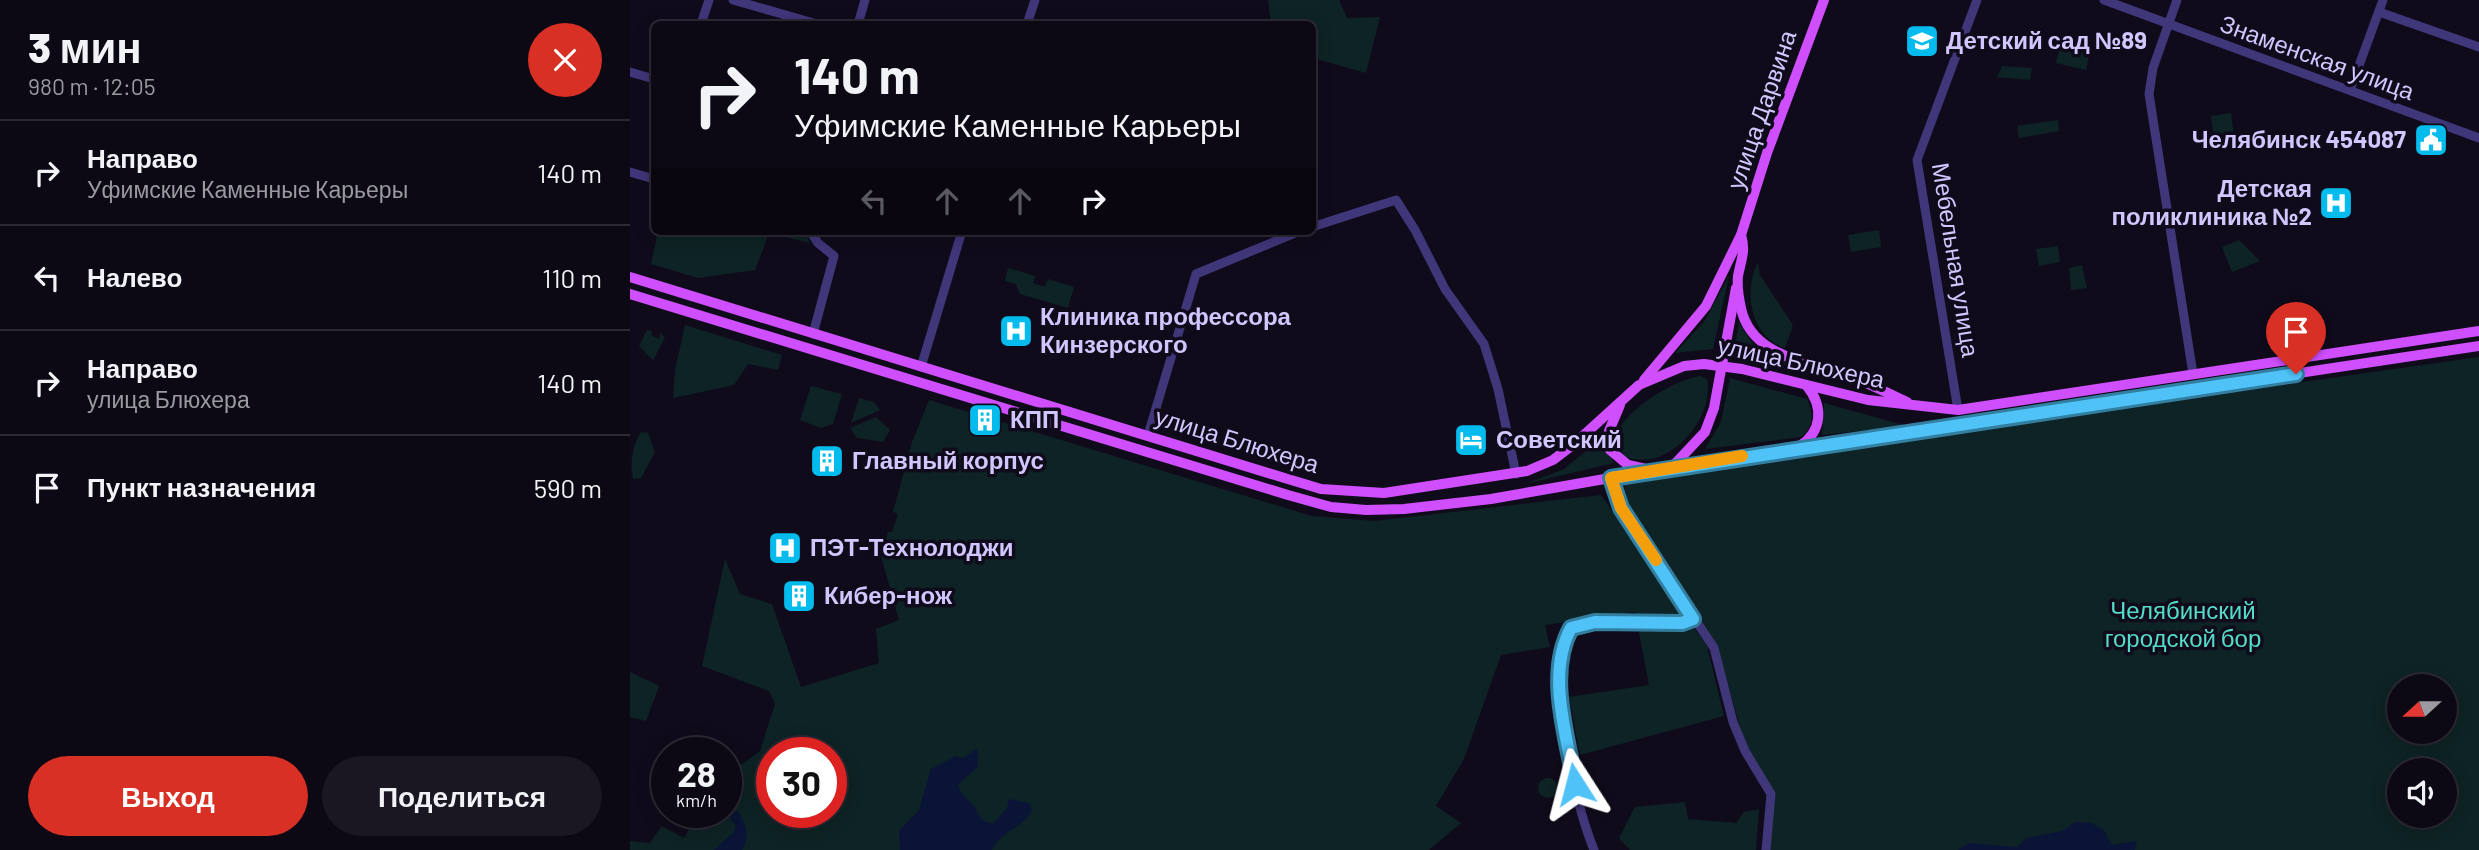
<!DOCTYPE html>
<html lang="ru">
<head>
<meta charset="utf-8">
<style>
  body { margin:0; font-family:Barlow,sans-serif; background:#1a1622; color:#f1f3f6; height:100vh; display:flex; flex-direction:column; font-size:26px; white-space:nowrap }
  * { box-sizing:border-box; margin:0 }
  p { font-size:23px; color:#9a9aa0 }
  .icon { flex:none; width:38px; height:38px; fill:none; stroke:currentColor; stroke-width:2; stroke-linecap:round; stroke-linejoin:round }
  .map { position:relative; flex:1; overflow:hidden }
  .drawer { display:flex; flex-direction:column; background:#0c0814; width:630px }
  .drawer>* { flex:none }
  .hud { position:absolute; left:21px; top:21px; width:665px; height:214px; border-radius:10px; box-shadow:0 4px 18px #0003,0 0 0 2px #2c2934; background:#0c0814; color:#f1f3f6; overflow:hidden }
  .needle { width:46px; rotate:249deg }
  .fabs { position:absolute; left:1757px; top:674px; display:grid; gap:14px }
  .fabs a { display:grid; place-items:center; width:70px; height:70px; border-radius:50%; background:#0c0814; box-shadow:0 4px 18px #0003,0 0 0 2px #2c2934; font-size:35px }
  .speed { position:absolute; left:21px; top:737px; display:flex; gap:14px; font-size:35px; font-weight:700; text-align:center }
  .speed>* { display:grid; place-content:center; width:91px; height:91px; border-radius:50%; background:#0c0814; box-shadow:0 4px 18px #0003,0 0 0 2px #2c2934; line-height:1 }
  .speed small { font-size:18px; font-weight:400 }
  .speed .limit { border:10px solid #d22; background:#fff; color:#111 }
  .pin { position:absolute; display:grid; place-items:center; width:60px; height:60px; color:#fff; margin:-72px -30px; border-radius:50% 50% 50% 0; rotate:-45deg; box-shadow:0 0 7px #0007 }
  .pin .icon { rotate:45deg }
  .me { position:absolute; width:77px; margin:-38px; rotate:351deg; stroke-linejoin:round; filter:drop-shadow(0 0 5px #0008) }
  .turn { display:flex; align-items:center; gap:24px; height:147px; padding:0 28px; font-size:32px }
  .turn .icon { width:91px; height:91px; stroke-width:2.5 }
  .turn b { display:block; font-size:49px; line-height:60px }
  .lanes { display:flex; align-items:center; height:66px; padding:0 28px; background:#0003; justify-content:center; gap:35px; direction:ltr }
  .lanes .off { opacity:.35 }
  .round { display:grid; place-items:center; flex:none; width:74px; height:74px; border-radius:37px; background:#1a1622 }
  .head { display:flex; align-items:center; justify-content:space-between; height:119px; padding:0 28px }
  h1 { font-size:42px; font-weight:800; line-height:52px }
  .primary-button { display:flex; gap:14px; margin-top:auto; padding:14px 28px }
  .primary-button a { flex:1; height:80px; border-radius:42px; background:#d93025; color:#fff; font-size:28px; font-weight:800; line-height:80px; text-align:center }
  .primary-button a+a { background:#1a1622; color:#f1f3f6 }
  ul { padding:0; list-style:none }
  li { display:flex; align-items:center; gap:21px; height:105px; padding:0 28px; border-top:2px solid #2c2934 }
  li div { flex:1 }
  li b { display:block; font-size:26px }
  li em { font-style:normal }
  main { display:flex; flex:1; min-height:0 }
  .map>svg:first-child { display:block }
</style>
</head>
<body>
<main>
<section class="drawer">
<div class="head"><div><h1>3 мин</h1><p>980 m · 12:05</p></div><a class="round" style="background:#d93025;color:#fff"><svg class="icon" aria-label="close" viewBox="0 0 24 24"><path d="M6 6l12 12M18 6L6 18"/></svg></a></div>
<ul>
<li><svg class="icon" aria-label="right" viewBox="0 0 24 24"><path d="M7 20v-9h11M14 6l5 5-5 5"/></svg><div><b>Направо</b><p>Уфимские Каменные Карьеры</p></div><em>140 m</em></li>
<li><svg class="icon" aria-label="left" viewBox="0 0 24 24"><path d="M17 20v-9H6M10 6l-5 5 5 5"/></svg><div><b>Налево</b></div><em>110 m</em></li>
<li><svg class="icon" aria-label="right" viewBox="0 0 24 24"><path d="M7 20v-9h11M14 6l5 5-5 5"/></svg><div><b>Направо</b><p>улица Блюхера</p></div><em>140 m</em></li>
<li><svg class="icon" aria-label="arrive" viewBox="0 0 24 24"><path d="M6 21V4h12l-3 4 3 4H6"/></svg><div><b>Пункт назначения</b></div><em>590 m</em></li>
</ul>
<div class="primary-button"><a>Выход</a><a>Поделиться</a></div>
</section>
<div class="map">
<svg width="1849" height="850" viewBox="0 0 1849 850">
  <rect width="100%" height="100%" fill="#100b1b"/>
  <g fill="#0e2325" fill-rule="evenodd">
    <polygon points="638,0 709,0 717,18 750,17 736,73 683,58 682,24 641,24"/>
    <polygon points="1430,46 1460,52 1456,70 1426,63"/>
    <polygon points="1372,66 1402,68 1400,80 1367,77"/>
    <polygon points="1601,113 1605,145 1585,148 1581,116"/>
    <polygon points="1428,120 1429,131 1389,138 1387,126"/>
    <polygon points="1249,230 1251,247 1221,252 1218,235"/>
    <polygon points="28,231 174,231 180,243 139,233 125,270 68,278 21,264"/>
    <polygon points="1609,240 1630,261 1602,272 1592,247"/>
    <polygon points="1428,246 1430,262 1409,266 1406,249"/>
    <path d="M1128 262 1130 275 1163 325 1155 348C1120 337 1113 291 1128 262Z"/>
    <polygon points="1452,265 1457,288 1441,290 1439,268"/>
    <polygon points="378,268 405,276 403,283 415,287 418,279 444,287 438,308 390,294 386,284 375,281"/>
    <polygon points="1099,276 1083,349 1045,353 1074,322"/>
    <polygon points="1109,323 1122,343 1132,351 1191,374 1104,352"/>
    <polygon points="55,325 152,355 148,370 118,364 104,385 43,398 45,370"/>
    <polygon points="17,330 22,331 21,335 29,339 31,333 35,338 23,360 9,346"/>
    <path d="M1849 357V850H1140L1142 792 1117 750 1087 648 1000 514 993 478ZM1769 686H1815V732H1769ZM1769 770H1815V816H1769Z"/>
    <path d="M1070 376 1077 379C1085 419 1037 475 994 456L985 440C990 412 1043 380 1070 376Z"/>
    <path d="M1100 378 1177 399C1183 413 1185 426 1171 437L1075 449 1091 422Z"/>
    <polygon points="181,386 212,394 203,424 191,428 170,420"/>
    <polygon points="229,398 244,402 250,410 221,423"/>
    <path d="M299 400 682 516 744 521 971 495 1077 646 1094 716 950 755 939 697 1019 685 1005 612 915 625 920 647 871 655 834 759 806 806 831 823 799 850H0V841L20 843 32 826 54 838 69 812H96V776L130 751 145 704 139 691 72 666 95 559 110 594 142 604 171 687 249 663 246 629 269 620 251 556 258 532H262L268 514 263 512 282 442ZM142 752H201V812H142Z"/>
    <polygon points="1194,403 1277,426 1192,435"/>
    <polygon points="246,417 260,430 253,442 227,438 220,428"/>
    <path d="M11 432 18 433 25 452 11 478 3 479C0 463 2 446 11 432Z"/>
    <polygon points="971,439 984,463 895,484 934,469"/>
    <polygon points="0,672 29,686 16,721 0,717"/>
    <circle cx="918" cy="788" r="10"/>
    <polygon points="1055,802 1058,819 1106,823 1114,812 1129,809 1126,850 1000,850 989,838 1005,807"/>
  </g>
  <g fill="#091436">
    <path d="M347 749 348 767 328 784C331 797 337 797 344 806 351 817 349 822 364 823L377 808 379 799 399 803 402 810C393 829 371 830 362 850H270L269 831 289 810 301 769 326 756 334 758Z"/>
    <path d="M103 811H108C116 826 121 835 112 850H84L104 832 106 826 98 815Z"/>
    <polygon points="1445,822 1461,823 1474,830 1482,845 1507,841 1505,850 1328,850 1339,843 1387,847 1397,838 1433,831"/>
  </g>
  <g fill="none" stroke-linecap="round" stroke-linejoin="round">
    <g stroke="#40367a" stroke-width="9">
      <polyline points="103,0 187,24"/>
      <polyline points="1474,0 1849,138"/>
      <polyline points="1547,0 1523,68 1519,94 1563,374"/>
      <polyline points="1749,12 1849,47"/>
      <polyline points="71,24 79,0"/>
      <polyline points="228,24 235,0"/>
      <polyline points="397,24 405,0"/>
      <polyline points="0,72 24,79"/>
      <polyline points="1720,90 1753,0"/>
      <polyline points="0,172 24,179"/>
      <polyline points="682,227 766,200 785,230 815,289 854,344 868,389 886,474"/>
      <polyline points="180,231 188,243 204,256 183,334"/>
      <polyline points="291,367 332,231"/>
      <polyline points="1328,410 1287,160 1347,0"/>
      <polyline points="518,435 566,274 670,231"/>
      <polyline points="981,478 991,508 1084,648 1103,722 1115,751 1141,794 1136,850"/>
      <path d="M964 850C944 801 915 675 941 628L965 622 1052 623 1063 619"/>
    </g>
    <g stroke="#cf4efd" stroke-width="10">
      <path d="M1111 235C1116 251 1111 260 1108 276 1107 286 1109 299 1111 308 1121 357 1179 362 1218 376 1239 383 1257 393 1277 402"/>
      <polyline points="0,277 648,476 691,489 754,493 897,471 923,460 944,444 1009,385 1054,366 1074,364 1112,369 1238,400 1328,410 1849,331"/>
      <polyline points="0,294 658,495 701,507 736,510 774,509 861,499 1043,467 1849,346"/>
      <polyline points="1014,380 1076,306 1111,235 1137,153 1194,0"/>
      <polyline points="990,405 979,431 980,450 998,465 1016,469"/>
      <path d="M1170 446C1192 431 1194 407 1177 386"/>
      <polyline points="1043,466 1075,432 1084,408 1106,288"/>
    </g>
  </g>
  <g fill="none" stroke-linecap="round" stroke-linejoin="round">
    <g stroke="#337fa1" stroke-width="18">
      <path id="route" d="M945 784C937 735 916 674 941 628L965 622 1052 623 1063 619 991 508 981 478 1666 374"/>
    </g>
    <use href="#route" stroke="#4fc3f7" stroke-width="12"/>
    <polyline stroke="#f59e0b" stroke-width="12" points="1026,560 991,508 981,478 1112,456"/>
  </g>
  <defs>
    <g id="school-square" transform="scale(1.75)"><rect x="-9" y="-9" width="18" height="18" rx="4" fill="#03bced" stroke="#100b1b"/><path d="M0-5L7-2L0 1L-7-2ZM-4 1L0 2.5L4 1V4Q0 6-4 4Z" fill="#fff"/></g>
    <g id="civic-square" transform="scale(1.75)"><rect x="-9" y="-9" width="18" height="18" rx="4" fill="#03bced" stroke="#100b1b"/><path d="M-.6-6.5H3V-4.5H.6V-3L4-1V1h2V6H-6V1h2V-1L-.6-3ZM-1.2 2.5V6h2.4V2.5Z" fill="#fff"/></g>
    <g id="hospital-square" transform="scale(1.75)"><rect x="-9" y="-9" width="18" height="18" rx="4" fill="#03bced" stroke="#100b1b"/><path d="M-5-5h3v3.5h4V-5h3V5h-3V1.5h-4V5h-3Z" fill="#fff"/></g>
    <g id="building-square" transform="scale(1.75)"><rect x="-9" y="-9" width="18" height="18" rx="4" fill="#03bced" stroke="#100b1b"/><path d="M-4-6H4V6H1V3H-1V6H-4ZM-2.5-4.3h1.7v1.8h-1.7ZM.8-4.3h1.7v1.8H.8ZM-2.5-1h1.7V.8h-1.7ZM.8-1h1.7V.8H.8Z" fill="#fff"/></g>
    <g id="hotel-square" transform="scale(1.75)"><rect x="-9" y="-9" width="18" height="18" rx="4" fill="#03bced" stroke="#100b1b"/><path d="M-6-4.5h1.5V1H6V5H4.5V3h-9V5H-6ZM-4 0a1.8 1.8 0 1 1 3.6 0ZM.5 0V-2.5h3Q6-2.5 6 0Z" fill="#fff"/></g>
  </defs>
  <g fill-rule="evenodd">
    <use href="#school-square" x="1292" y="41"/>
    <use href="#civic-square" x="1801" y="140"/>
    <use href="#hospital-square" x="1706" y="203"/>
    <use href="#hospital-square" x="386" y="331"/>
    <use href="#building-square" x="355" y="420"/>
    <use href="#hotel-square" x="841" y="440"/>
    <use href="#building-square" x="197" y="461"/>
    <use href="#hospital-square" x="155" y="548"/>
    <use href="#building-square" x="169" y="596"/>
  </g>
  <g text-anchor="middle" stroke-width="7" stroke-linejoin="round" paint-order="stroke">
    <g font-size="24" font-weight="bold" fill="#d3c6fe" stroke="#100b1b" text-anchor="start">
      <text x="1316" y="49">Детский сад №89</text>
      <text x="1776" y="148" text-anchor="end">Челябинск 454087</text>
      <text x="1682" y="197" text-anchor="end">Детская<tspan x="1682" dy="28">поликлиника №2</tspan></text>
      <text x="410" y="325">Клиника профессора<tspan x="410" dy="28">Кинзерского</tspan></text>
      <text x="380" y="428">КПП</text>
      <text x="866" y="448">Советский</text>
      <text x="222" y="469">Главный корпус</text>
      <text x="180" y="556">ПЭТ-Технолоджи</text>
      <text x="194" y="604">Кибер-нож</text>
    </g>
    <g font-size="24" fill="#d3c6fe" stroke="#100b1b">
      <text transform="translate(1687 58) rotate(20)" y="8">Знаменская улица</text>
      <text transform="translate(1132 110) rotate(-71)" y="8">улица Дарвина</text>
      <text transform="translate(1325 260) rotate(81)" y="8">Мебельная улица</text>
      <text transform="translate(1171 363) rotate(12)" y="8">улица Блюхера</text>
      <text transform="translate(607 441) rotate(17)" y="8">улица Блюхера</text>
    </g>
    <g font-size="24" fill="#54dcc9" stroke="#100b1b">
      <text x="1553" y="619">Челябинский<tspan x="1553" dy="28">городской бор</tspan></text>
    </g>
  </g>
</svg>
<div class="fabs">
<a><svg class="needle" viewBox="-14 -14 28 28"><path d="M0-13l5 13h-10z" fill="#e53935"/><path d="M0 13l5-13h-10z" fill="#9a9aa0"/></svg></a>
<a><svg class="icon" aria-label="sound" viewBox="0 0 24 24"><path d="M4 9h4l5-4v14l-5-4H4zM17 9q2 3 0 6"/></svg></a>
</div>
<div class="speed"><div>28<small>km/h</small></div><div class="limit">30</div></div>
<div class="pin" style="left:1666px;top:374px;background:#d93025"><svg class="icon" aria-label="arrive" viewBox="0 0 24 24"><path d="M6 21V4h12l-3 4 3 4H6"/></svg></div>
<svg class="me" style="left:945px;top:784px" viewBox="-20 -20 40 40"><path d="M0-17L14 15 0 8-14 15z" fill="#4fc3f7" stroke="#fff" stroke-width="4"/></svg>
<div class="hud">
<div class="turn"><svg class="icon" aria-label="right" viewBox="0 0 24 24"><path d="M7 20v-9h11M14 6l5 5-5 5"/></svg><div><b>140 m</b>Уфимские Каменные Карьеры</div></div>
<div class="lanes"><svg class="icon off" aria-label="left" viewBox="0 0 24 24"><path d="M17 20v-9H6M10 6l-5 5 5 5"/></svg><svg class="icon off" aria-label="ahead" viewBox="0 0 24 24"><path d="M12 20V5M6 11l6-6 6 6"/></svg><svg class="icon off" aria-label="ahead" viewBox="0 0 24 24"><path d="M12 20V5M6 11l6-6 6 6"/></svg><svg class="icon" aria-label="right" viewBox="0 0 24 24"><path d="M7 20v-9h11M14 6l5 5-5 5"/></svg></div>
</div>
</div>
</main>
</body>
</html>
